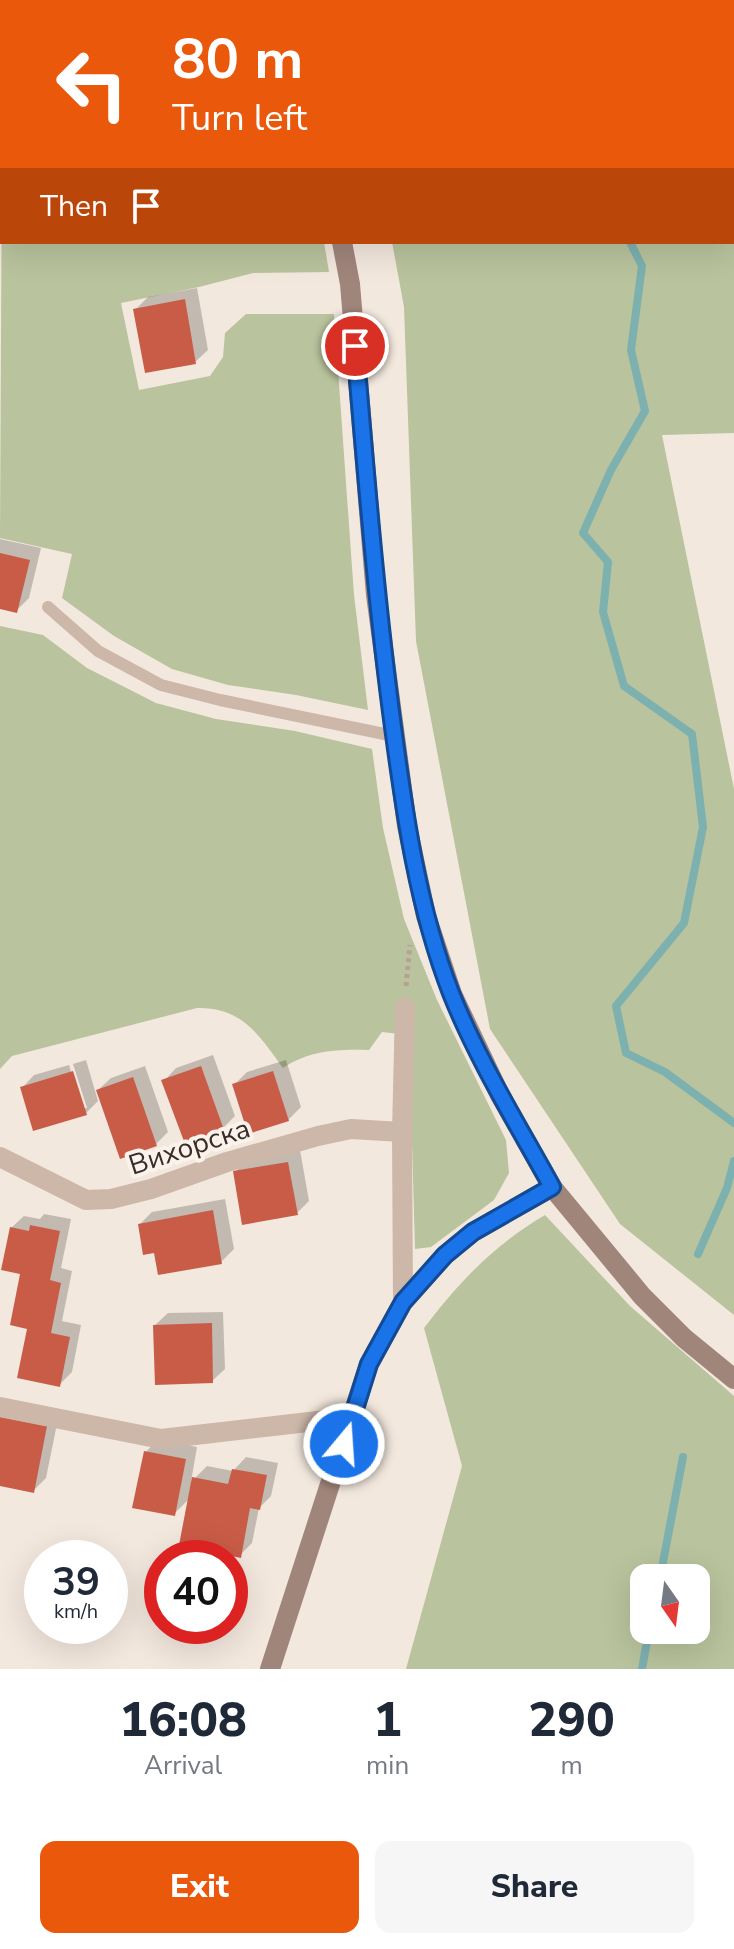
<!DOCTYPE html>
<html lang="en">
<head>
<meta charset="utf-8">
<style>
  body { margin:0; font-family:"Nunito Sans",sans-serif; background:#f6f6f7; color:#1f2937; height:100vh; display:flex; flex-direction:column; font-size:30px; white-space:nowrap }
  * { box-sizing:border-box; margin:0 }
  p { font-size:26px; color:#747a83 }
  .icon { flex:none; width:44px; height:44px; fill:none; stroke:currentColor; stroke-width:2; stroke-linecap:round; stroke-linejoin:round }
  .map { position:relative; height:1669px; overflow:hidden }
  .drawer { display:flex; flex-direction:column; background:#fff; flex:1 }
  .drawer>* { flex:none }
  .guide { position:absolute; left:0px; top:0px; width:734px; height:244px; box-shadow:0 8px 32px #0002; background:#ea580c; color:#fff; overflow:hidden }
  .needle { width:52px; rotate:166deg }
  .fabs { position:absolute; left:630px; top:1564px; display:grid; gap:16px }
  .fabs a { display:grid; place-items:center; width:80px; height:80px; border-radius:16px; background:#fff; box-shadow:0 8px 32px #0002; font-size:40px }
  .speed { position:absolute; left:24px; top:1540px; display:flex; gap:16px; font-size:40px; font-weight:700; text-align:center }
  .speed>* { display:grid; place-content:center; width:104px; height:104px; border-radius:50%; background:#fff; box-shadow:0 8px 32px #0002; line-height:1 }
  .speed small { font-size:20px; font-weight:400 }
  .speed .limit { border:12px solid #d22; background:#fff; color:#111 }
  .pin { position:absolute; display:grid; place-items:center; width:68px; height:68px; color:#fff; margin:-34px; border:4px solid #fff; border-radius:50%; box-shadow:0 2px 8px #0007 }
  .me { position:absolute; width:88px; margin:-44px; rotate:18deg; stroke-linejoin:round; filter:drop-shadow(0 0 6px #0008) }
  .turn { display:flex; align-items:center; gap:28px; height:168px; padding:0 40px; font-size:36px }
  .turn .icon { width:104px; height:104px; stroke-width:2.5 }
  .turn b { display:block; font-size:56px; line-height:68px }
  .then { display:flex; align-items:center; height:76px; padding:0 40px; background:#0003; gap:16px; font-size:30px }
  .eta { display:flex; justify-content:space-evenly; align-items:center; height:136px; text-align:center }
  .eta b { font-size:48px; font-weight:800; line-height:56px }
  .primary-button { display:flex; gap:16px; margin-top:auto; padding:16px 40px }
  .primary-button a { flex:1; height:92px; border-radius:16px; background:#ea580c; color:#fff; font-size:32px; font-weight:800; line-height:92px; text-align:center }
  .primary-button a+a { background:#f6f6f7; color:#1f2937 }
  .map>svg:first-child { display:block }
</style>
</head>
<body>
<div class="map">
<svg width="734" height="1669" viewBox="0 0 734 1669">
  <rect width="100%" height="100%" fill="#f3e8de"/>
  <g fill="#b9c39d" fill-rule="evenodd">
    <polygon points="347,0 610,0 348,2"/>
    <polygon points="732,54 734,54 734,433 662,435 734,789 734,1315 620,1224 490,1029 416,641 404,307 392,242 732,242"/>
    <polygon points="2,143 2,242 324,242 329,272 253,273 199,287 121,303 139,390 210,376 223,357 225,333 246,314 334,314 354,595 368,710 296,695 228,685 172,669 114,636 62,598 72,554 0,538"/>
    <path d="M0 626 43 635 87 668 156 703 216 719 295 731 372 749 383 828 404 919 437 1000 506 1140 509 1173 494 1200 431 1247 415 1249 409 1035 382 1032 369 1050C338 1049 310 1050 283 1068 259 1035 242 1007 197 1008L12 1056 0 1069Z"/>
    <path d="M545 1215 630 1306 734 1396V1669H406L462 1466 424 1328C461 1280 493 1246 545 1215ZM644 1578H696V1630H644Z"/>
  </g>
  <g fill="#0003">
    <polygon points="8,0 36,0 29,2"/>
    <polygon points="2,58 2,104 0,96"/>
    <polygon points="197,288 208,350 195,362 135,310 148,297"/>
    <polygon points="0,539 41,548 29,598 17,610 0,607"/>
    <polygon points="213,1055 235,1116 223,1128 164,1081 176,1068"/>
    <polygon points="86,1060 98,1101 86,1113 22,1088 34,1075 69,1065 82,1108 87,1108 73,1064"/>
    <polygon points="286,1060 301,1107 288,1120 234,1085 247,1072"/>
    <polygon points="145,1066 168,1132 156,1144 98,1090 111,1078"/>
    <polygon points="300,1150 309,1201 297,1213 235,1172 247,1160"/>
    <polygon points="225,1199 234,1249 221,1262 155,1251 140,1224 152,1212"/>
    <polygon points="44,1214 71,1219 61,1268 72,1271 62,1321 81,1325 72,1372 59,1385 29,1327 23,1273 11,1228 24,1216 40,1219"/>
    <polygon points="223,1312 225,1369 212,1381 155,1325 168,1313"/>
    <polygon points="59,1414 46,1478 33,1491 0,1484 0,1416"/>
    <polygon points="158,1439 197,1447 191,1482 207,1466 233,1471 246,1457 278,1463 271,1496 259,1508 252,1543 240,1555 190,1498 174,1514 146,1452"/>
  </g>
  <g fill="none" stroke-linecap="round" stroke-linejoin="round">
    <g stroke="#7cb1af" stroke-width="8">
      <polyline points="523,0 524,2"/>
      <polyline points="630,242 642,266 631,350 645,411 611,470 583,533 608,562 603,612 624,686 692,734 703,827 684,923 616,1006 626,1053 665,1072 734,1123"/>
      <polyline points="698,1254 727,1188 734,1161"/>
      <polyline points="660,1578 683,1457"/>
      <polyline points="642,1669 649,1630"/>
    </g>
  </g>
  <g fill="#c95c47">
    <polygon points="185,299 196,364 145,373 133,309"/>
    <polygon points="0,553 30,560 17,613 0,609"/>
    <polygon points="201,1066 224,1130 185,1144 161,1080"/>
    <polygon points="73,1071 87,1115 33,1131 20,1087"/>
    <polygon points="273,1071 289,1121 248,1134 232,1084"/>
    <polygon points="133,1077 157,1146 120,1159 96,1090"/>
    <polygon points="288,1162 298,1215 242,1225 233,1171"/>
    <polygon points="213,1210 222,1264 158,1275 154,1253 143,1255 138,1224"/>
    <polygon points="30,1225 60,1231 50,1280 61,1283 51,1333 70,1337 60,1387 17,1378 27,1329 10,1325 20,1274 1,1270 10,1227 29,1231"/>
    <polygon points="212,1323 213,1383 155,1385 153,1325"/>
    <polygon points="0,1417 47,1426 34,1493 0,1486"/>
    <polygon points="144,1451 186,1459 175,1516 132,1508"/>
    <polygon points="232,1469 267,1475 260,1510 250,1508 241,1558 179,1545 192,1477 228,1484"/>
  </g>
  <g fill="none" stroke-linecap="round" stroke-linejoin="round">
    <polyline stroke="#b8a094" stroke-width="5" stroke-dasharray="4 4" stroke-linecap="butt" points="406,986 410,945"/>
    <g stroke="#ccb7a9" stroke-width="12">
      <polyline points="112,2 119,0"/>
      <polyline points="48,607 98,651 161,685 220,700 394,736"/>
    </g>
    <g stroke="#ccb7a9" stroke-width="20">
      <polyline points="0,1157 86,1200 111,1199 151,1189 227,1162 318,1136 351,1129 402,1132"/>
      <polyline points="403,1302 402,1132 405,1007"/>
      <polyline points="0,1407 161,1439 352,1417"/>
    </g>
    <g stroke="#a0857b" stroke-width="20">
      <polyline points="294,0 295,2"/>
      <polyline points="342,242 350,284 376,595 407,826 426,916 452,994 500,1095 552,1187 642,1296 684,1338 734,1379"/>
      <polyline points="270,1669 369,1364 403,1302 445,1255 473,1232 552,1187"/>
    </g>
  </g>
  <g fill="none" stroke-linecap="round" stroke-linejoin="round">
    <g stroke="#114b97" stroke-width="20">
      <path id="route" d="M344 1444 369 1364 403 1302 445 1255 473 1232 552 1187C518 1125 477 1059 451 993 418 908 405 817 393 727 376 600 366 473 355 346"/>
    </g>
    <use href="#route" stroke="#1a73e8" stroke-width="14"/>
  </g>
  <g text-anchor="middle" stroke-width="8" stroke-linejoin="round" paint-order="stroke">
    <g font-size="28" fill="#392d29" stroke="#fbf2eb">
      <text transform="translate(189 1146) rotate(-18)" y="10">Вихорска</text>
    </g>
  </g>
</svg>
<div class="fabs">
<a><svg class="needle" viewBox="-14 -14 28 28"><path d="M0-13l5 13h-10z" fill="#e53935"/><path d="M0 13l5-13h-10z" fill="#747a83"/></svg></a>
</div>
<div class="speed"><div>39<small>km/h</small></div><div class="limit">40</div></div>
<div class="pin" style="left:355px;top:346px;background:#d93025"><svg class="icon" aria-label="arrive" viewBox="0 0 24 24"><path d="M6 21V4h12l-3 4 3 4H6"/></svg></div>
<svg class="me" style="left:344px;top:1444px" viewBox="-20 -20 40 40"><circle r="17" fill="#1a73e8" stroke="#fff" stroke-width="3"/><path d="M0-11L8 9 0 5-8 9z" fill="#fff"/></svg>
<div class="guide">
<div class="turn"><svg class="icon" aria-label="left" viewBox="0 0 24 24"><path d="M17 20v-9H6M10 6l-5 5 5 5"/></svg><div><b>80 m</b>Turn left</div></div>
<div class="then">Then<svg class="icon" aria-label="arrive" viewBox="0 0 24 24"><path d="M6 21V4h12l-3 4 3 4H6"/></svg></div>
</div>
</div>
<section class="drawer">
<div class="eta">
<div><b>16:08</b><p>Arrival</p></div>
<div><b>1</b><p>min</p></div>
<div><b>290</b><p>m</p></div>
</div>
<div class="primary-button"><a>Exit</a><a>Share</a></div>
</section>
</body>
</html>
